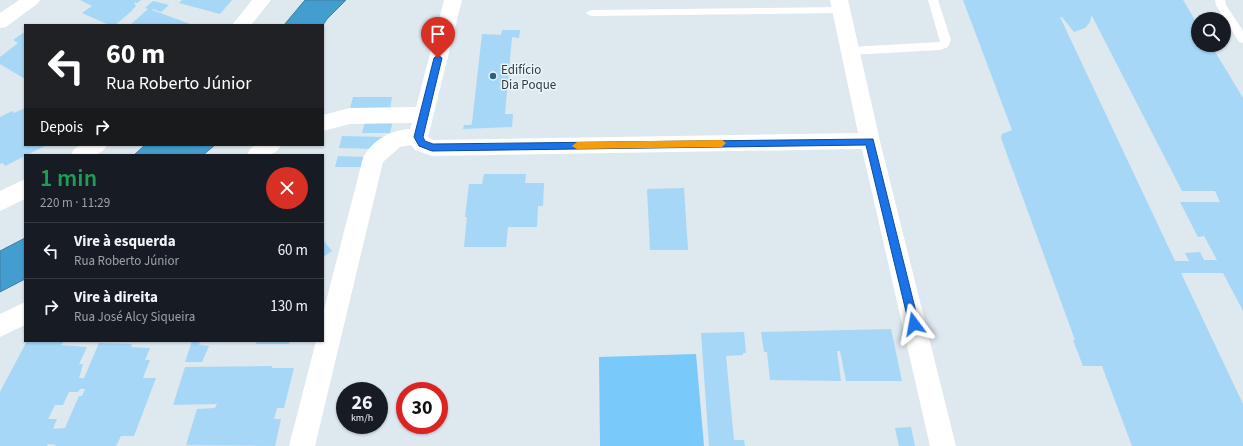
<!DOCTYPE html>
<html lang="pt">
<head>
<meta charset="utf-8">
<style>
  body { margin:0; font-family:"Source Sans 3",sans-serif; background:#242831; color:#f1f3f6; height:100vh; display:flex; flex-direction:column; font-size:15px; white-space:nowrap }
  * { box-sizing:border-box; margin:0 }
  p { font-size:13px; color:#9ea1a6 }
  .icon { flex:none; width:22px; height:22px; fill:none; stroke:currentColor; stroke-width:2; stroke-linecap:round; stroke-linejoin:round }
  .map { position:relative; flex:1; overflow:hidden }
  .details { position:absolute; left:24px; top:154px; width:300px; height:188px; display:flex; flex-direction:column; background:#171b24; border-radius:0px; box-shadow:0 1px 3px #0004 }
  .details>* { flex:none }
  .guide { position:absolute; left:24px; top:24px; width:300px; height:122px; border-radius:0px; box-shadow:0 1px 3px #0004; background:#202124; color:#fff; overflow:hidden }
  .controls { position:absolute; left:1191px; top:12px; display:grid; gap:8px }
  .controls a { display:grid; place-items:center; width:40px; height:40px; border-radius:50%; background:#171b24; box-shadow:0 1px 3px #0004; font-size:20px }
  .speed { position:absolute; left:336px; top:382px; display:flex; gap:8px; font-size:20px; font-weight:700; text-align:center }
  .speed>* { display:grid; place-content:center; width:52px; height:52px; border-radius:50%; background:#171b24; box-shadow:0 1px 3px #0004; line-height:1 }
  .speed small { font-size:10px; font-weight:400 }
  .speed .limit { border:6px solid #d22; background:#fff; color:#111 }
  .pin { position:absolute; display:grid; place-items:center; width:34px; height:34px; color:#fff; margin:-41px -17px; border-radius:50% 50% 50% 0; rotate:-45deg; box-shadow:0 0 4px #0007 }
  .pin .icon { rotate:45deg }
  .me { position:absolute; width:44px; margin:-22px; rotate:347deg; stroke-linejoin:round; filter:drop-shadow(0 0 3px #0008) }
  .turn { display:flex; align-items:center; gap:14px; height:84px; padding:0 16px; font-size:18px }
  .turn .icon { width:52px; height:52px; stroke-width:2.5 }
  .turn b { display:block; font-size:28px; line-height:34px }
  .then { display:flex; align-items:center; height:38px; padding:0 16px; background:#0003; gap:8px; font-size:15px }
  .round { display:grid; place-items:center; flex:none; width:42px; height:42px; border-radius:21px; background:#242831 }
  .summary { display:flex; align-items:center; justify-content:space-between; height:68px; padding:0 16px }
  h1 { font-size:24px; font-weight:600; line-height:30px; color:#1e9e55 }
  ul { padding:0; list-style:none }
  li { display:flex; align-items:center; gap:12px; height:56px; padding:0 16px; border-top:1px solid #363941 }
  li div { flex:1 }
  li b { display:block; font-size:15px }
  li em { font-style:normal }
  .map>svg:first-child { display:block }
</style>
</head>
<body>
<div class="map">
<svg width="1243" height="446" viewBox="0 0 1243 446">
  <rect width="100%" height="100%" fill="#dde8ef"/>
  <polygon fill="#79cafb" points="696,354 704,446 600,446 599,357"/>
  <g fill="#439dce" stroke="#3e7fa2">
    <polygon points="305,0 346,0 327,19 323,25 284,25"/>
    <polygon points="145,145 215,145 203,155 134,155"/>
    <polygon points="25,238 25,279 0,292 0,251"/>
  </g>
  <g fill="#a6d7f6" fill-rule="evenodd">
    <polygon points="80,0 141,0 137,3 134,2 136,6 132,10 133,10 115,25 109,25 82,13 92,6"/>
    <polygon points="182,0 232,0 220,14 179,3"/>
    <path d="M963 0H1183L1198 25V45H1211L1243 98V311L1223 273H1181L1243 404V446H1132L1102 366H1083L1073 340H1075L1001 138 1002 134 1012 130ZM1092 16 1182 191H1215L1220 202H1180L1198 237 1204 236 1217 260H1204L1200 252 1185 253 1189 261H1175L1060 17H1062L1074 32 1085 28 1090 22 1091 17Z"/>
    <polygon points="153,1 169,5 161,12 153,9 152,10 193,25 130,25 148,9 145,8"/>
    <polygon points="502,30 520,30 519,38 512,37 505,114 513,114 512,127 463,129 464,125 471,125 472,123 482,34 501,35"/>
    <polygon points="23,33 25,34 25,79 0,64 0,57 18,43 13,40"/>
    <polygon points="353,97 392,97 390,109 350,109"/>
    <polygon points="25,108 25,145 47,145 5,166 3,163 0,164 0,117 12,111 14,113"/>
    <polygon points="368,111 395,112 390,133 362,133"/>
    <polygon points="342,136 383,137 379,149 339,148"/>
    <polygon points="338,156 364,157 361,167 335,167"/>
    <polygon points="484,174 526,174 525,183 544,183 543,206 538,206 537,227 508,227 506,247 464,247 467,217 465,217 469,184 482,184"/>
    <polygon points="684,188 688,250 650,250 647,189"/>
    <polygon points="323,240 332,251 323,257"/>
    <polygon points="891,329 902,381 846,381 840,351 837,351 841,381 770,380 767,352 764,352 761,332"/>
    <polygon points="744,332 746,353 743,353 743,355 726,356 734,440 744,440 745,446 709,446 701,333"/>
    <path d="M27 341H64L61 345 87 347 79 364H83L79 378H84L99 343 132 344 131 347 150 348 145 360H150L143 378H156L134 436H121L116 446H55L56 445 48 444 47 446H0V392ZM80 389H85L82 396H79L65 428 53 429 57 419H48L55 405H63L69 392H78Z"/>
    <polygon points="192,341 200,341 199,345 209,346 202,362 185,362"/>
    <polygon points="257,341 290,341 289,344 256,344"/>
    <polygon points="272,366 272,368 294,368 284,408 277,408 274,419 281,419 275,446 186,445 197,409 215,408 217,404 173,405 185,367"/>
    <polygon points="911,427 915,446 899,446 895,428"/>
  </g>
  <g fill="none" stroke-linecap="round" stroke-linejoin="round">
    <g fill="#fff" fill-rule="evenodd">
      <polygon points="928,0 938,0 951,40 948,47 940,50 850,55 846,54 845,51 846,48 850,47 940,42"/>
      <polygon points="1215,0 1225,0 1226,5 1243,31 1243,43 1239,42 1216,5"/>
      <polygon points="841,7 846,10 841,13 591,16 586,13 591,10"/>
    </g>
    <g fill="#fff" fill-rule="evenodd">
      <polygon points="19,0 40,0 37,4 6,27 0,28 0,13"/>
      <polygon points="252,0 271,0 251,25 232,25"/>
      <path d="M444 0H462L428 137 433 140 858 133 830 0H848L880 141 956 446H930L862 149 432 156 415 150 411 145 400 147 383 162 315 446H289L316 341H323V313L363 158C372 140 391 130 410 129L412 123 350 124 323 131V115L350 108 416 107Z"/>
      <path d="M80 145H107C100 159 84 155 71 155L74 149Z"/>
      <path d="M255 145H281C274 159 261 155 247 155L250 149Z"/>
      <polygon points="25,179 25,199 0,211 0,191"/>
      <polygon points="25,302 25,325 0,337 0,314"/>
    </g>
  </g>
  <polygon fill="#1a73e8" stroke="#114b97" points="438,55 442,58 423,137 425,141 433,144 873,139 919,324 917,327 914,329 910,327 909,324 866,145 432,151 419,146 414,137 434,58"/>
  <polygon fill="#f59e0b" points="722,140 726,143 722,147 577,149 572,146 577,142"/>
  <circle fill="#2e607d" stroke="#eaf5fc" stroke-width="1.5" cx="493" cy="76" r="4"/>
  <g text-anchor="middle" stroke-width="3" stroke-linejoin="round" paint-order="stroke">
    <g font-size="13" fill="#34383b" stroke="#eaf5fc" text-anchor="start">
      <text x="501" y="74">Edifício<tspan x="501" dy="15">Dia Poque</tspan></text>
    </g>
  </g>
</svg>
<div class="controls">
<a><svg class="icon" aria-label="search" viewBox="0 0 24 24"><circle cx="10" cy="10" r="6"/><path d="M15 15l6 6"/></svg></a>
</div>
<div class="speed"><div>26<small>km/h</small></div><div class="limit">30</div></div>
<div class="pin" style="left:438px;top:58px;background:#d93025"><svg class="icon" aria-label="arrive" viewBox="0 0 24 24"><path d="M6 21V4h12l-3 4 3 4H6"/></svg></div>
<svg class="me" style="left:914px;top:324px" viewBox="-20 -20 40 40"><path d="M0-17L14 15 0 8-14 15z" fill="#1a73e8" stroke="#fff" stroke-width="4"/></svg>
<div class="guide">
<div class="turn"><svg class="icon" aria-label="left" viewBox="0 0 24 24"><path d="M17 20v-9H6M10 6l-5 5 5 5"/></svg><div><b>60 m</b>Rua Roberto Júnior</div></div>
<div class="then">Depois<svg class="icon" aria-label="right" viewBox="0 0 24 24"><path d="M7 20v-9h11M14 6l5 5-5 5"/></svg></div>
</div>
<section class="details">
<div class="summary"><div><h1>1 min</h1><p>220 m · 11:29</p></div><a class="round" style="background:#d93025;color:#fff"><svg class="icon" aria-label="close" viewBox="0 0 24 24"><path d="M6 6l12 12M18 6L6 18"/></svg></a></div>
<ul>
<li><svg class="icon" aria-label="left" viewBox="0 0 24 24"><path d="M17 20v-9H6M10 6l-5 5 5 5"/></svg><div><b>Vire à esquerda</b><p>Rua Roberto Júnior</p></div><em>60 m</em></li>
<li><svg class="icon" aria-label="right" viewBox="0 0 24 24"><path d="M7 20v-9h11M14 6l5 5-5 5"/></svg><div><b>Vire à direita</b><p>Rua José Alcy Siqueira</p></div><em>130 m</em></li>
</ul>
</section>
</div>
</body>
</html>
